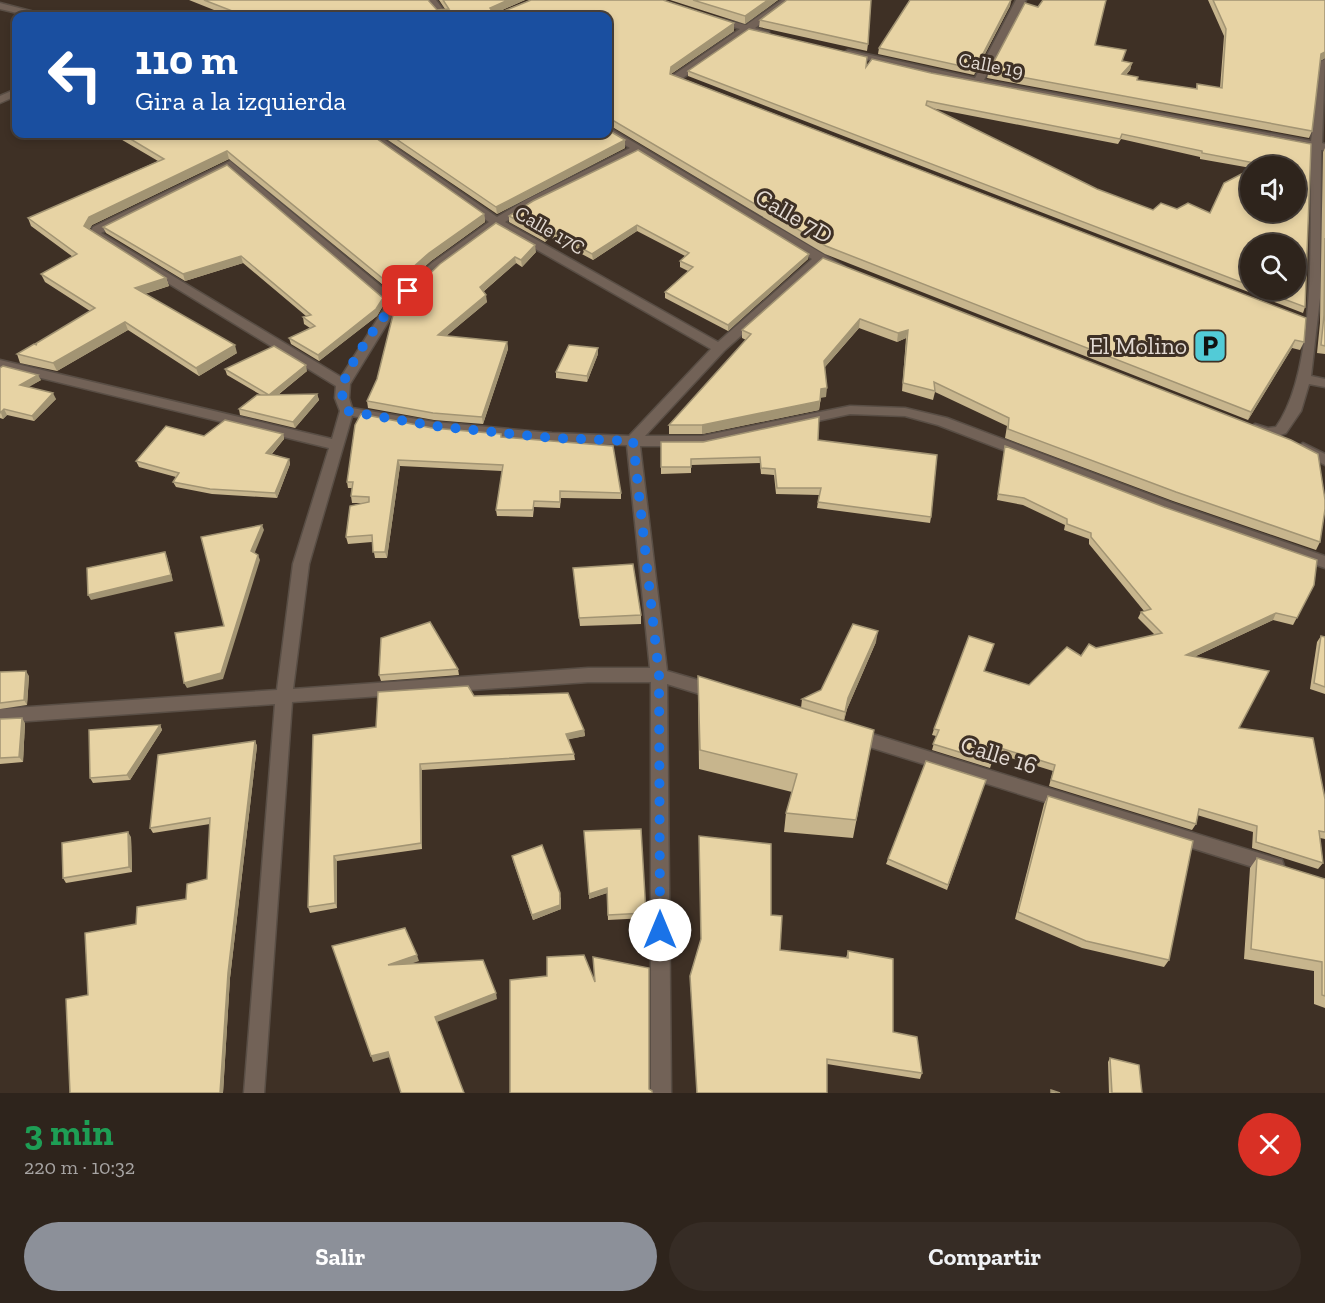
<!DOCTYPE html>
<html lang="es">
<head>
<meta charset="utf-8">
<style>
  body { margin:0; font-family:"Zilla Slab",serif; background:#362c25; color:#f1f3f6; height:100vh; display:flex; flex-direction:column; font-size:22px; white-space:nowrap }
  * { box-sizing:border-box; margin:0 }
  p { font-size:20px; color:#a7a4a3 }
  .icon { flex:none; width:33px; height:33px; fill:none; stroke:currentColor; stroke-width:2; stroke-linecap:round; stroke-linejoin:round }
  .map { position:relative; height:1093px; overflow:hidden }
  .side { display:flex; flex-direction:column; background:#2e241c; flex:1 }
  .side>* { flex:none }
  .top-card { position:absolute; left:12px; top:12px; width:600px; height:126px; border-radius:12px; box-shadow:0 3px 9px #0003,0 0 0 2px #49413b; background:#1a4fa0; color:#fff; overflow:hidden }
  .controls { position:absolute; left:1240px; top:156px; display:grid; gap:12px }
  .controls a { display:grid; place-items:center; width:66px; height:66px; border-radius:50%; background:#2e241c; box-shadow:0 3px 9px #0003,0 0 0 2px #49413b; font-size:30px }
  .pin { position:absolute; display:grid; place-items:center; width:51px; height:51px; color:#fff; margin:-26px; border-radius:12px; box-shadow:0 3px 9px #0006 }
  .me { position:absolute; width:66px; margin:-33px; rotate:0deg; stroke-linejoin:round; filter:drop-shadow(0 0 4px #0008) }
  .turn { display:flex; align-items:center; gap:21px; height:126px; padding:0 24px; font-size:27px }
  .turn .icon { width:78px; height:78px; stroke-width:2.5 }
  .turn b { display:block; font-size:42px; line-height:51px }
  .round { display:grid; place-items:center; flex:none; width:63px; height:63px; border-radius:32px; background:#362c25 }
  .summary { display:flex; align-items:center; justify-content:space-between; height:102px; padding:0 24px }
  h1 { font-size:36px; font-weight:800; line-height:45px; color:#1e9e55 }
  .button { display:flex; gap:12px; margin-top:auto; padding:12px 24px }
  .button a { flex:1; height:69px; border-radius:36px; background:#8c9099; color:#fff; font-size:24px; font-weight:800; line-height:69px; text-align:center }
  .button a+a { background:#362c25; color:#f1f3f6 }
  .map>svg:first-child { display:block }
</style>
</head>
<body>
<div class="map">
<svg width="1325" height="1093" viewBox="0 0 1325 1093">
  <rect width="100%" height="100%" fill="#3e3025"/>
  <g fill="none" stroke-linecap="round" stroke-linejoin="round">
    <g stroke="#594e45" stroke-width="3">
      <polygon id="lane" points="1303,443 1325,454 1325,465 1298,451 1296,448"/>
    </g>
    <g stroke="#594e45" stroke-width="3">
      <g id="street">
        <polygon points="426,0 436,0 448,16 440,16"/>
        <polygon points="782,0 793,0 755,28 769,32 769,36 749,32 680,80 672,80 672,76 740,29 712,21 712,17 746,25"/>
        <path d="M1016 0H1026L984 80 1311 141 1320 62 1325 59 1322 143 1325 144V150H1321L1320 298 1311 376 1325 379V387L1309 384 1301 411 1286 433 1272 438 1250 432 1248 429 1255 424 1268 428 1276 427C1319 367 1309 222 1311 148L931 76 843 53 848 50 975 78Z"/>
        <polygon points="0,3 42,14 44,16 30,16 0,9"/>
        <polygon points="16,89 16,96 0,103 0,96"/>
        <path d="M608 127 845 267 839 271 821 264 724 351 645 436H702L850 406 905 408 947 418 1172 503 1325 556V568L1162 511 938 425 905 416 850 414 702 446H640L667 671 722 687 724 692 722 697 716 699 667 684 671 1093H651V682H588L292 702 264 1093H244L275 704 0 723V709L277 690 293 564 329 448 0 368V360L332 439 340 411 335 398 336 386 91 236 89 234 93 227 230 161 394 297 432 263 489 222 365 134H376L497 217 524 201 630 148 606 134ZM638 153 812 259 718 342 505 222 532 205ZM229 169 387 304 341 377 101 233ZM497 227 711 349 629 436 552 433 434 422 352 408 349 398 350 384 398 306 440 269ZM352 416 434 432 552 443 627 445 650 668H588L293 689 309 564Z"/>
        <polygon points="853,728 1275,858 1282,860 1284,866 1282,872 1275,874 847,740 844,735 847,730"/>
      </g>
    </g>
    <use href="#lane" fill="#726257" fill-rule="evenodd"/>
    <use href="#street" fill="#726257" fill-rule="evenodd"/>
  </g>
  <g fill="#c7b58d" fill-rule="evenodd">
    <polygon points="189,0 428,0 437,10 445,9 439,0 525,0 500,11 504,11 531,0 663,0 734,23 734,31 671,74 1306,318 1304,342 1300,350 1292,348 1248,420 825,254 609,125 608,126 608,16 229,16"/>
    <polygon points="670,0 778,0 745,24"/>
    <polygon points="1011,0 1010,6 974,75 878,54 879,48"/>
    <polygon points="1208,0 1325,0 1325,58 1320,61 1312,131 1309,138 987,78 989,71 1038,7 1095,45 1123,61 1132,63 1130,70 1126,75 1137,80 1196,89 1197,84 1220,88 1224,36"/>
    <polygon points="760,20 868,44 867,51 759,27"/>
    <path d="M688 71 931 73 1311 144 1305 307 1303 313 688 76ZM931 108 1118 144 1121 139 1200 157V159L1251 168V166H1296L1210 213 1177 209 1153 210 1097 189ZM1251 244 1296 290H1251Z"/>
    <polygon points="112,134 176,134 190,139 484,214 485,222 431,261 394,294 229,159 92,225 89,230 166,278 169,286 145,294 237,353 199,376 128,330 57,371 20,363 17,354 35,345 90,311 45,282 41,274 73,257 31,226 28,218 158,161"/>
    <polygon points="379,134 608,134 625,140 625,148 497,214"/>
    <polygon points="1325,148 1325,354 1317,353 1320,323 1323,152"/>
    <polygon points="227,165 384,304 377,316 319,361 291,344 289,338 310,328 304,324 303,317 306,316 243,263 185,281 106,233 103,227"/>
    <polygon points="533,201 808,259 728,331 665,298 665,292 688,271 680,267 680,261 685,256 637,231 593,260 550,237 545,242 509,222 509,216"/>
    <polygon points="536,252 522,267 516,263 483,292 487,302 446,336 507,342 508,349 483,424 434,420 368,408 367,401 440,264"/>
    <polygon points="823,258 1320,542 1316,550 1173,501 1005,438 1007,426 935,392 933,400 902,391 906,338 897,342 859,328 825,367 826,397 821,397 819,410 702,434 669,434 669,425 746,340 742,338 742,330"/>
    <polygon points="598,354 587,382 556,378 556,372"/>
    <polygon points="0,368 41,380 28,387 56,399 34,421 7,415 3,419 0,418"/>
    <polygon points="225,369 307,371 278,395 317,394 319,400 295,428 240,415 239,409 261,395 227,375"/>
    <polygon points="432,428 501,434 501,437 621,493 621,499 561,498 560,508 534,507 533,517 497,516 496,510 502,471 400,466 387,558 375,558 372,542 348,544 346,537 363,503 352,503 351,496 352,488 348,488 347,482"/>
    <polygon points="283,434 284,439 272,454 289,459 290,464 277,498 212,494 176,487 173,482 176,477 139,467 136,461 204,436"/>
    <polygon points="818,440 931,517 930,523 817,508 819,495 776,494 774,475 761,474 760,463 691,465 691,473 661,474 661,442"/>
    <polygon points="1005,446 1314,585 1293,625 1273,620 1194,657 1239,728 1325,799 1325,839 1320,838 1323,863 1318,869 1252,848 1253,832 1197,815 1196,824 1192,830 1049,786 1053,771 995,753 990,768 932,750 936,736 932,735 934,729 985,671 1029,685 1096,648 1155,635 1138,618 1141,612 1144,611 1089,544 1089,539 1064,530 1065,525 1023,505 997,500"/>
    <polygon points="574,577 641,615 641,624 580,626"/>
    <polygon points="1321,636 1325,637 1325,694 1310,689 1317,642"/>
    <polygon points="876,642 847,709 844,721 874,730 853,838 784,832 786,813 792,792 699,769 698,696 698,676 801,708 802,699 821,690"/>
    <polygon points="458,669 459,675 381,681 379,675"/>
    <polygon points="0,672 29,676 27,705 0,709"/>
    <polygon points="474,696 584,730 585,736 568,739 574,754 575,760 422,770 422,849 337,861 337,908 310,913 308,907 376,727"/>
    <polygon points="0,719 25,723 23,762 0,764"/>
    <polygon points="160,725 162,730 130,780 93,783 90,778"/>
    <polygon points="255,741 257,746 230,978 223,1093 70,1093 88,995 136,924 186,899 207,879 210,824 153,833 150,828"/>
    <polygon points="986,780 947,890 886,864 888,859"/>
    <polygon points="1048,796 1169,960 1164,967 1082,948 1015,919 1044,804"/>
    <polygon points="641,829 646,918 608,920 607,893 589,899"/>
    <polygon points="131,837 132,872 66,883 63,878"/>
    <polygon points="512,856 561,898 561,909 533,920 513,861"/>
    <polygon points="1257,858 1325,879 1325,1008 1314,1004 1314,971 1244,959 1250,868"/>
    <polygon points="771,915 780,950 846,958 848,951 893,1032 922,1073 920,1079 827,1064 827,1093 697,1093 690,976"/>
    <polygon points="1110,1058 1142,1093 1109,1093 1108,1062"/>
  </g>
  <g fill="#a29473">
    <polygon points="508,0 525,0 491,15 490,8"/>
    <polygon points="768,0 778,0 745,24 745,16"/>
    <polygon points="1011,0 1010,6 974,75 975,69"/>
    <polygon points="734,23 734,31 671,74 670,81 671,67"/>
    <polygon points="1325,52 1325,58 1318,62 1321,54"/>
    <polygon points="1132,63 1130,70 1120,81 1122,74"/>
    <polygon points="625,140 625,148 497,214 496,207"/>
    <polygon points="227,151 229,159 92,225 87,234 84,226 89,217"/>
    <polygon points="484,214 485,222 431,261 394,294 392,286 429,253"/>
    <polygon points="637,225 637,231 593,260 592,254"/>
    <polygon points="550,231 550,237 545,242 545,236"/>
    <polygon points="535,245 536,252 522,267 521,260"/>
    <polygon points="809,254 808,259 728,331 728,325"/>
    <polygon points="241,256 243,263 185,281 183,274"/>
    <polygon points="515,257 516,263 480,294 480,287"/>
    <polygon points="166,278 169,286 137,296 135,288"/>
    <polygon points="486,295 487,302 439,342 438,335"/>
    <polygon points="383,298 384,304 377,316 319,361 318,355"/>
    <polygon points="860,319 859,328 823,369 824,361"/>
    <polygon points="125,322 128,330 57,371 53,363"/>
    <polygon points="908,330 906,338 897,342 898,333"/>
    <polygon points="1295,340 1292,348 1248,420 1251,412"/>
    <polygon points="507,342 508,349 483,424 482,417"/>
    <polygon points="235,345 237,353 199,376 196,368"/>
    <polygon points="598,348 598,354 587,382 587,376"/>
    <polygon points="306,365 307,371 271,400 269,395"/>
    <polygon points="38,375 41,380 22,391 20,385"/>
    <polygon points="827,388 826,397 820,398 821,389"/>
    <polygon points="53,393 56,399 34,421 32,416"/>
    <polygon points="317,394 319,400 295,428 293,422"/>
    <polygon points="820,401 819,410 702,434 702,425"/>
    <polygon points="4,409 7,415 3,419 1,413"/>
    <polygon points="283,434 284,439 268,458 266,453"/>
    <polygon points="289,459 290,464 277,498 275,493"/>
    <polygon points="398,460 400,466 387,558 385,552"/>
    <polygon points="262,525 264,530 253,557 251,551"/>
    <polygon points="165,552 167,557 173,581 91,600 88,595"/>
    <polygon points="258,555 260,560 223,679 187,688 184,683 221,673"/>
    <polygon points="1276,613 1273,620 1183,662 1186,655"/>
    <polygon points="878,631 876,642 847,709 843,723 848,698"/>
    <polygon points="26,671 29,676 27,705 24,700"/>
    <polygon points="22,718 25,723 23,762 19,757"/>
    <polygon points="160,725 162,730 130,780 127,775"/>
    <polygon points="584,730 585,736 566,740 566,734"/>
    <polygon points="255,741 257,746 230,978 223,1093 220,1093 228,973"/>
    <polygon points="420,764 422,770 422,849 421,843"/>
    <polygon points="128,832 131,837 132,872 129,867"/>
    <polygon points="334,856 337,861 337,908 335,903"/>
    <polygon points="607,888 607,893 589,899 589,894"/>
    <polygon points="560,893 561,909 533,920 532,915"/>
    <polygon points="417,955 419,961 390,971 388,965"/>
    <polygon points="496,993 497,999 437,1022 435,1017"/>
    <polygon points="388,1052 390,1057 373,1062 371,1056"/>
  </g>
  <g fill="#e7d3a4" stroke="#a29473" stroke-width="1.5" fill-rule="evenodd">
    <polygon points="204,0 428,0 437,10 449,9 443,0 508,0 490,8 492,11 504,11 531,0 663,0 734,23 671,67 670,74 1306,318 1304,342 1295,340 1251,412 826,246 609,118 608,118 608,16 245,16"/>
    <polygon points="693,0 768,0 745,16"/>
    <polygon points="787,0 871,0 868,44 760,20"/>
    <polygon points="910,0 1011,0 975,69 879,48"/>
    <polygon points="1043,0 1106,0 1095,45 1126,50 1122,61 1132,63 1122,74 1138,77 1137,80 1197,89 1197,84 1222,88 1226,29 1213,0 1325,0 1325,52 1321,54 1312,131 989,71 1025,3 1038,7"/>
    <path d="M749 29 867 57 866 67 872 59 931 73 1311 144 1305 307 1260 290H1296V244H1251V286L688 71ZM927 101 1120 139 1122 134 1202 151V153L1260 164 1255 166H1296V212H1251V169L1224 183 1210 213 1188 203 1177 209 1161 203 1153 210 1097 189 926 105Z"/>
    <polygon points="608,130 625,140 496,207 389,134 608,134"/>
    <polygon points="122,134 176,134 190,139 207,134 370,134 484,214 429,253 392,286 227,151 89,217 84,226 166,278 135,288 235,345 196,368 125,322 53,363 17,354 34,344 37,345 35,344 95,308 41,274 77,254 28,218 164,159"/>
    <polygon points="638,150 809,254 728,325 665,292 693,267 680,261 689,253 637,225 592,254 550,231 545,236 509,216 533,201"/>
    <polygon points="227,165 383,298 376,309 318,355 289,338 315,326 303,317 311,315 241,256 183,274 103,227"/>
    <polygon points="496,223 535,245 521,260 515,257 480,287 486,295 438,335 507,342 482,417 433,413 367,401 377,379 395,307 440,264"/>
    <polygon points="1325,238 1325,346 1321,345 1324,315"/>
    <polygon points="823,258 1291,440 1318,454 1325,500 1325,509 1320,542 1176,492 1008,429 1009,418 934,382 935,391 903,383 908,330 898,333 860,319 824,361 827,388 821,389 820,401 702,425 669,425 751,334 742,330"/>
    <polygon points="569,345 598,348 587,376 556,372"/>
    <polygon points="274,346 306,365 269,395 317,394 293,422 239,409 257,395 269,395 225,369"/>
    <polygon points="3,366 38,375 20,385 53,393 32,416 4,409 0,413 0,368"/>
    <polygon points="361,414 432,428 501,434 501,437 613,446 621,493 560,491 560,502 534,501 533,510 496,510 503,465 398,460 385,552 373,552 372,535 346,537 350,506 369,502 369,497 351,496 353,482 347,482 355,425"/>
    <polygon points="819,417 818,440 937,455 931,517 818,502 821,488 777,488 775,469 761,468 760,457 691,459 691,467 661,467 661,442 703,442"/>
    <polygon points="225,420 283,434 266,453 289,459 275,493 210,489 173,482 179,473 136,461 166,426 204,436"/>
    <polygon points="1005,446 1164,507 1317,560 1314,585 1297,618 1276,613 1186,655 1269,671 1239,728 1313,738 1325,799 1325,832 1319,831 1323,863 1256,842 1257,826 1199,809 1196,824 1051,780 1055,765 997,747 992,762 933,744 939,730 934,729 969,636 994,644 984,671 1029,685 1067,647 1081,656 1089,644 1096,648 1162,633 1141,612 1151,609 1091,537 1091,533 1067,524 1067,519 1024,498 998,494"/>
    <polygon points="262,525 251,551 258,555 221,673 184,683 175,633 224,626 201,537"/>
    <polygon points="165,552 171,575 88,595 87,568"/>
    <polygon points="633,564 641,615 579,618 573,568"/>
    <polygon points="430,622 458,669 379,675 381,638"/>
    <polygon points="853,624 878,631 848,698 845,712 802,699 821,690"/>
    <polygon points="1321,636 1325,637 1325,687 1314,683"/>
    <polygon points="26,671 24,700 0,703 0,672"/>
    <polygon points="698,676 874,730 856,820 786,813 797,774 700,750"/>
    <polygon points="468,686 474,696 568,693 584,730 566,734 574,754 420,764 421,843 334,856 335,903 308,907 313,735 376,727 378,692"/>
    <polygon points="22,718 19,757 0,758 0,719"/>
    <polygon points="160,725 127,775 90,778 89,730"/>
    <polygon points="255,741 228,973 220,1093 70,1093 66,999 88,995 85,933 136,924 137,907 186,899 187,884 207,879 210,818 150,828 158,755"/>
    <polygon points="926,761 986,780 948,885 888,859"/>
    <polygon points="1048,796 1193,841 1169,960 1086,941 1018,912"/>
    <polygon points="641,829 646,913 608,915 607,888 589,894 584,831"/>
    <polygon points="128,832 129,867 63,878 62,843"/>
    <polygon points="699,836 771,844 771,915 782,916 780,950 848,958 848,951 893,959 893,1032 917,1037 922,1073 827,1059 827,1093 697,1093 690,976 701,939"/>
    <polygon points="542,845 560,893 560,905 532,915 512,856"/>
    <polygon points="1257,858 1325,879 1325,996 1322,995 1322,962 1251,949"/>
    <polygon points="405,928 417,955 388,965 483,960 496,993 435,1017 464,1093 401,1093 388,1052 371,1056 332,946"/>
    <polygon points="584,955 595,982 593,957 649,968 649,1089 652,1091 652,1093 510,1093 510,980 547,976 547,957"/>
    <polygon points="1110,1058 1139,1065 1142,1093 1112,1093"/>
    <polygon points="1051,1090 1060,1093 1051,1093"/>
  </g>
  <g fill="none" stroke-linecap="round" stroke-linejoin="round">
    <path stroke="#1a73e8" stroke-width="10" stroke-dasharray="0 18" d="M408 291C387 308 352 358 343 384 340 393 344 402 347 411L434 426 552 438 633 441 659 675 660 930"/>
  </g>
  <defs>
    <g id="parking-square" transform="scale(1.725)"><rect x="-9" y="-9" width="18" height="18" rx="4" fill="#52cbd7" stroke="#3e3025"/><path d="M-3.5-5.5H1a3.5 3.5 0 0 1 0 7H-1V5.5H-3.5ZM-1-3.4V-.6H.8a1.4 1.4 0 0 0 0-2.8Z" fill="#111"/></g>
  </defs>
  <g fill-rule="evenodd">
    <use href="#parking-square" x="1210" y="346"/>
  </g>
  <g text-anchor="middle" stroke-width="6" stroke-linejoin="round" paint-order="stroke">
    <g font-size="20" fill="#e3dad3" stroke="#3e3025">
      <text transform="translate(991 65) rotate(11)" y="7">Calle 19</text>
      <text transform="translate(550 230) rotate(30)" y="7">Calle 17C</text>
    </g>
    <g font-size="24" fill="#e3dad3" stroke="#3e3025">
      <text transform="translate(794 216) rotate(30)" y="8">Calle 7D</text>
      <text transform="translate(999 755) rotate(17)" y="8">Calle 16</text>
    </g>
    <g font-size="24" fill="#e3dad3" stroke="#3e3025" text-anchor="end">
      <text x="1187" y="354">El Molino</text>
    </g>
  </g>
</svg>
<div class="controls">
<a><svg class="icon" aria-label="sound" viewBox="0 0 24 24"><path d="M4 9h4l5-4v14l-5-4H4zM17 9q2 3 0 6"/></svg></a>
<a><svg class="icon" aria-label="search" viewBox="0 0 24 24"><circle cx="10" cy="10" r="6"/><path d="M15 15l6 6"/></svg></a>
</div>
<div class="pin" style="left:408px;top:291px;background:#d93025"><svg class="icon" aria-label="arrive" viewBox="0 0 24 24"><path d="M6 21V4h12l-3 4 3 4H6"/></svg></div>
<svg class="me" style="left:660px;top:930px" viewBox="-20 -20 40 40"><circle r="19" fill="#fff"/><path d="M0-13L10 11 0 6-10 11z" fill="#1a73e8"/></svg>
<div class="top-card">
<div class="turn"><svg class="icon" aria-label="left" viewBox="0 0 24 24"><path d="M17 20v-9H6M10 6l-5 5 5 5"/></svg><div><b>110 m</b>Gira a la izquierda</div></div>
</div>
</div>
<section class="side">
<div class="summary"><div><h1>3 min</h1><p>220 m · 10:32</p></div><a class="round" style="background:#d93025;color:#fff"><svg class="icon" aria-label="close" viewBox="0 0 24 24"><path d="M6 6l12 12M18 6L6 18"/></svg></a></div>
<div class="button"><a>Salir</a><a>Compartir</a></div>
</section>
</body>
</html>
